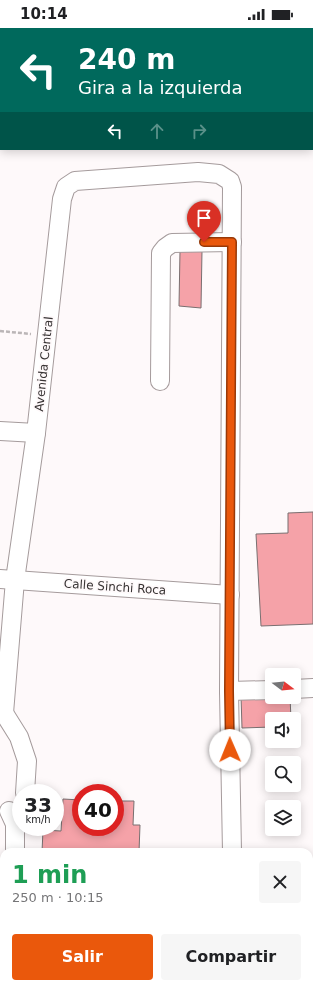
<!DOCTYPE html>
<html lang="es">
<head>
<meta charset="utf-8">
<style>
  body { margin:0; font-family:"DejaVu Sans",sans-serif; background:#f6f6f6; color:#202124; height:100vh; display:flex; flex-direction:column; font-size:15px; white-space:nowrap }
  * { box-sizing:border-box; margin:0 }
  p { font-size:13px; color:#757577 }
  .icon { flex:none; width:22px; height:22px; fill:none; stroke:currentColor; stroke-width:2; stroke-linecap:round; stroke-linejoin:round }
  .map { position:relative; flex:1; overflow:hidden }
  .drawer { position:absolute; left:0px; top:820px; width:313px; height:140px; display:flex; flex-direction:column; background:#fff; border-radius:12px 12px 0 0; box-shadow:0 2px 10px #0003 }
  .drawer>* { flex:none }
  .top-card { position:absolute; left:0px; top:0px; width:313px; height:122px; box-shadow:0 2px 10px #0003; background:#00695c; color:#fff; overflow:hidden }
  .needle { width:26px; rotate:106deg }
  .controls { position:absolute; left:265px; top:640px; display:grid; gap:8px }
  .controls a { display:grid; place-items:center; width:36px; height:36px; border-radius:4px; background:#fff; box-shadow:0 2px 10px #0003; font-size:20px }
  .speed { position:absolute; left:12px; top:756px; display:flex; gap:8px; font-size:20px; font-weight:700; text-align:center }
  .speed>* { display:grid; place-content:center; width:52px; height:52px; border-radius:50%; background:#fff; box-shadow:0 2px 10px #0003; line-height:1 }
  .speed small { font-size:10px; font-weight:400 }
  .speed .limit { border:6px solid #d22; background:#fff; color:#111 }
  .pin { position:absolute; display:grid; place-items:center; width:34px; height:34px; color:#fff; margin:-41px -17px; border-radius:50% 50% 50% 0; rotate:-45deg; box-shadow:0 0 4px #0007 }
  .pin .icon { rotate:45deg }
  .me { position:absolute; width:44px; margin:-22px; rotate:359deg; stroke-linejoin:round; filter:drop-shadow(0 0 3px #0008) }
  .turn { display:flex; align-items:center; gap:14px; height:84px; padding:0 12px; font-size:18px }
  .turn .icon { width:52px; height:52px; stroke-width:2.5 }
  .turn b { display:block; font-size:28px; line-height:34px }
  .lanes { display:flex; align-items:center; height:38px; padding:0 12px; background:#0003; justify-content:center; gap:20px; direction:ltr }
  .lanes .off { opacity:.35 }
  .round { display:grid; place-items:center; flex:none; width:42px; height:42px; border-radius:4px; background:#f6f6f6 }
  .head { display:flex; align-items:center; justify-content:space-between; height:68px; padding:0 12px }
  h1 { font-size:24px; font-weight:800; line-height:30px; color:#1e9e55 }
  .primary-button { display:flex; gap:8px; margin-top:auto; padding:8px 12px }
  .primary-button a { flex:1; height:46px; border-radius:4px; background:#ea580c; color:#fff; font-size:16px; font-weight:800; line-height:46px; text-align:center }
  .primary-button a+a { background:#f6f6f6; color:#202124 }
  .status { display:flex; justify-content:space-between; align-items:center; height:28px; padding:0 20px; background:#fff; direction:ltr }
  .status svg { height:11px; fill:currentColor }
  .map>svg:first-child { display:block }
</style>
</head>
<body>
<div class="status"><b>10:14</b><svg viewBox="0 0 49 12"><path d="M0 12V9h3v3zM5 12V6h3v6zM10 12V3h3v9zM15 12V0h3v12zM26 1h20v11H26zM47 4h2v5h-2z"/></svg></div>
<div class="map">
<svg width="313" height="960" viewBox="0 0 313 960">
  <rect width="100%" height="100%" fill="#fef9fa"/>
  <polygon fill="#facacd" points="309,886 313,886 313,960 241,960 241,956 309,956"/>
  <g fill="#f5a2a8" stroke="#796f70">
    <polygon points="0,0 14,0 14,1 1,1 0,3"/>
    <polygon points="180,223 202,223 201,280 179,278"/>
    <polygon points="313,484 313,596 261,598 256,506 288,505 288,485"/>
    <polygon points="241,668 290,669 291,691 272,691 272,699 242,700"/>
    <polygon points="63,771 81,772 81,799 115,799 115,773 134,773 133,797 140,797 139,824 42,824 43,802 61,803"/>
    <rect x="309" y="871" width="4" height="16"/>
    <polygon points="0,890 2,924 0,924"/>
  </g>
  <g fill="none" stroke-linecap="round" stroke-linejoin="round">
    <g stroke="#a59b9c" stroke-width="20">
      <g id="minor">
        <polyline points="312,3 313,3"/>
        <polyline points="0,15 1,15"/>
        <polyline points="160,353 161,225 165,220 172,215 232,214"/>
        <polyline points="0,403 36,405"/>
        <polyline points="0,551 230,567"/>
        <polyline points="294,661 313,660"/>
        <polyline points="229,663 272,662"/>
        <polyline points="4,685 15,552 36,405 62,171 66,159 75,153 198,144 219,146 230,153 232,159 229,663 232,824"/>
        <polyline points="4,685 19,709 27,733 25,765"/>
        <polyline points="9,783 15,796 15,824"/>
        <polyline points="309,848 313,848"/>
        <polyline points="0,853 4,844"/>
        <polyline points="235,956 236,960"/>
        <polyline points="19,960 20,956"/>
        <polyline points="93,960 93,956"/>
      </g>
    </g>
    <g stroke="#bbb6b7" stroke-width="2.5" stroke-dasharray="4 2" stroke-linecap="butt">
      <polyline points="0,303 31,306"/>
      <polyline points="309,866 313,866"/>
    </g>
    <use href="#minor" stroke="#fff" stroke-width="18"/>
  </g>
  <g fill="none" stroke-linecap="round" stroke-linejoin="round">
    <g stroke="#983908" stroke-width="10">
      <polyline id="route" points="204,214 232,214 229,663 230,722"/>
    </g>
    <use href="#route" stroke="#ea580c" stroke-width="7"/>
  </g>
  <g text-anchor="middle" stroke-width="3.5" stroke-linejoin="round" paint-order="stroke">
    <g font-size="12" fill="#383434" stroke="#fef9fa">
      <text transform="translate(44 336) rotate(-84)" y="4">Avenida Central</text>
      <text transform="translate(115 559) rotate(4)" y="4">Calle Sinchi Roca</text>
    </g>
  </g>
</svg>
<div class="controls">
<a><svg class="needle" viewBox="-14 -14 28 28"><path d="M0-13l5 13h-10z" fill="#e53935"/><path d="M0 13l5-13h-10z" fill="#757577"/></svg></a>
<a><svg class="icon" aria-label="sound" viewBox="0 0 24 24"><path d="M4 9h4l5-4v14l-5-4H4zM17 9q2 3 0 6"/></svg></a>
<a><svg class="icon" aria-label="search" viewBox="0 0 24 24"><circle cx="10" cy="10" r="6"/><path d="M15 15l6 6"/></svg></a>
<a><svg class="icon" aria-label="layers" viewBox="0 0 24 24"><path d="M12 4l9 5-9 5-9-5zM3 14l9 5 9-5"/></svg></a>
</div>
<div class="speed"><div>33<small>km/h</small></div><div class="limit">40</div></div>
<div class="pin" style="left:204px;top:214px;background:#d93025"><svg class="icon" aria-label="arrive" viewBox="0 0 24 24"><path d="M6 21V4h12l-3 4 3 4H6"/></svg></div>
<svg class="me" style="left:230px;top:722px" viewBox="-20 -20 40 40"><circle r="19" fill="#fff"/><path d="M0-13L10 11 0 6-10 11z" fill="#ea580c"/></svg>
<div class="top-card">
<div class="turn"><svg class="icon" aria-label="left" viewBox="0 0 24 24"><path d="M17 20v-9H6M10 6l-5 5 5 5"/></svg><div><b>240 m</b>Gira a la izquierda</div></div>
<div class="lanes"><svg class="icon" aria-label="left" viewBox="0 0 24 24"><path d="M17 20v-9H6M10 6l-5 5 5 5"/></svg><svg class="icon off" aria-label="ahead" viewBox="0 0 24 24"><path d="M12 20V5M6 11l6-6 6 6"/></svg><svg class="icon off" aria-label="right" viewBox="0 0 24 24"><path d="M7 20v-9h11M14 6l5 5-5 5"/></svg></div>
</div>
<section class="drawer">
<div class="head"><div><h1>1 min</h1><p>250 m · 10:15</p></div><a class="round"><svg class="icon" aria-label="close" viewBox="0 0 24 24"><path d="M6 6l12 12M18 6L6 18"/></svg></a></div>
<div class="primary-button"><a>Salir</a><a>Compartir</a></div>
</section>
</div>
</body>
</html>
